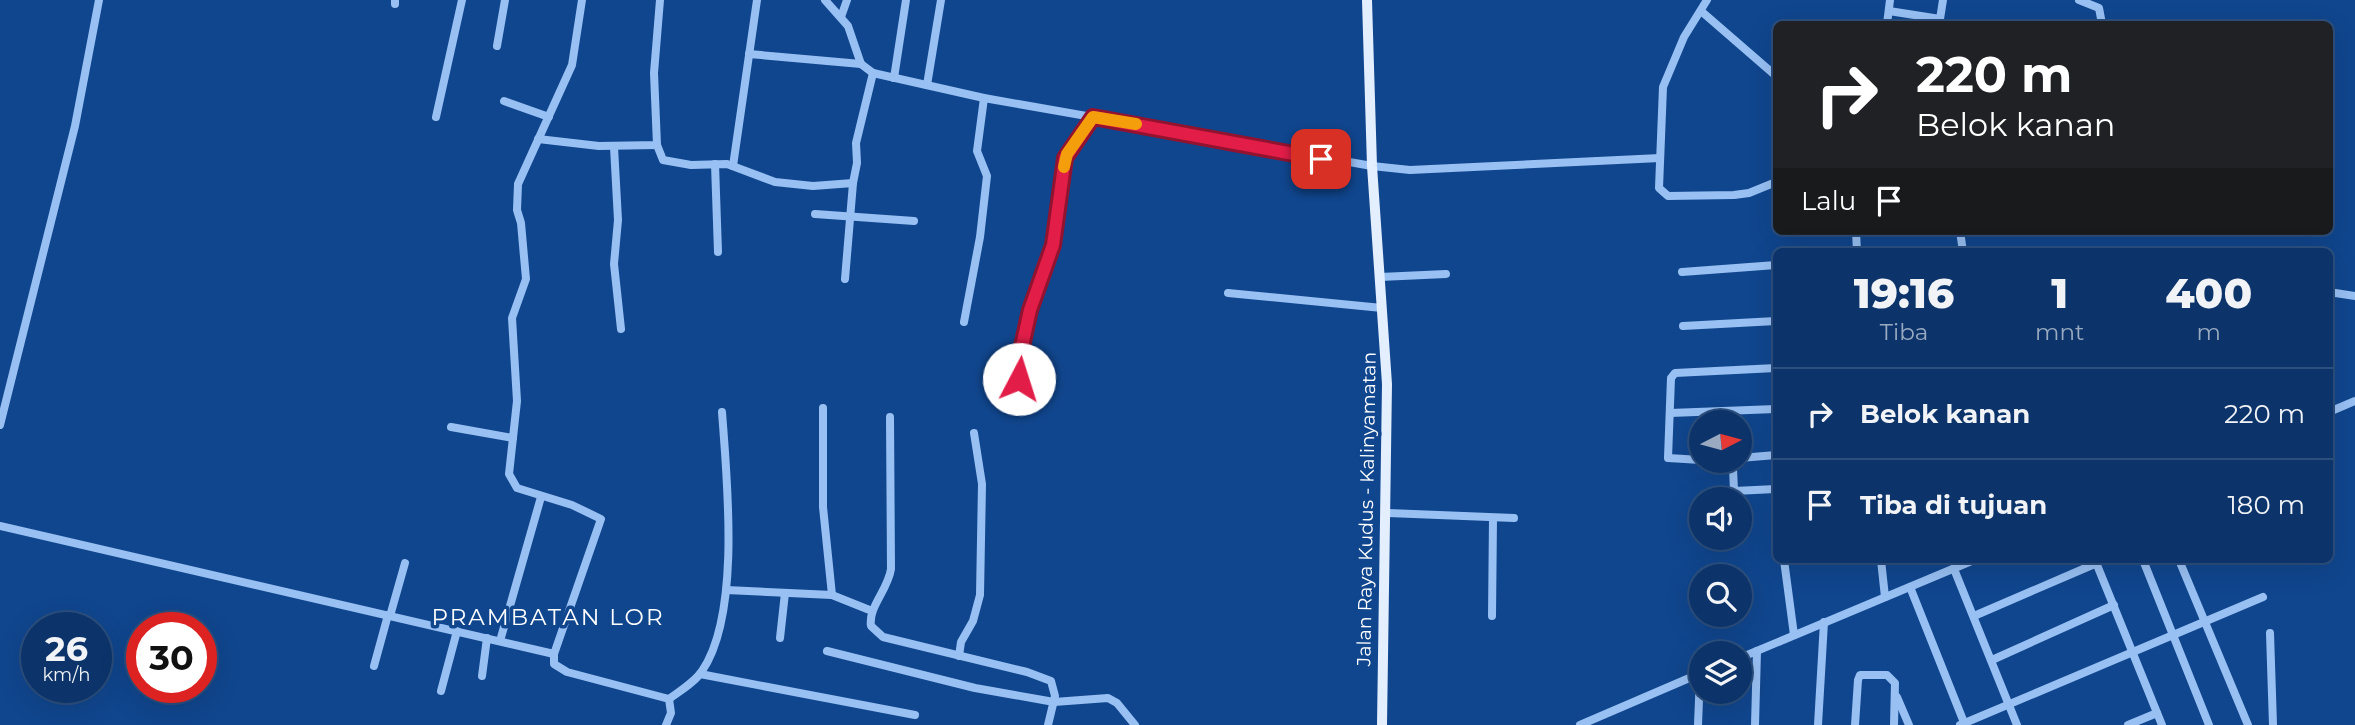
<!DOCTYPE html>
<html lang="id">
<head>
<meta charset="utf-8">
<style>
  body { margin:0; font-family:Montserrat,sans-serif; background:#1a3f72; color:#f1f3f6; height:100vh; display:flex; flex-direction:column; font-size:26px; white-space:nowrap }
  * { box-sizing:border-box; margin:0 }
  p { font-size:23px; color:#9aaac1 }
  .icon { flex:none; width:38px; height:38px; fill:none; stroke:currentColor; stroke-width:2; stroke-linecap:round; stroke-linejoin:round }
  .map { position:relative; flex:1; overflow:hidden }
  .panel { position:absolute; left:1773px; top:248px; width:560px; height:315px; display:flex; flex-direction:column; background:#0c346a; border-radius:10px; box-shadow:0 7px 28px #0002,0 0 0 2px #2c4f7e }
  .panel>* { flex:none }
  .guide { position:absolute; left:1773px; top:21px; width:560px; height:214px; border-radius:10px; box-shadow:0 7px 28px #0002,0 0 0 2px #2c4f7e; background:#202124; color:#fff; overflow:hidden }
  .needle { width:46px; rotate:84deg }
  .fabs { position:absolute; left:1689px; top:410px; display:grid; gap:14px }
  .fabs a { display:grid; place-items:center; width:63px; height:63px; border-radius:50%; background:#0c346a; box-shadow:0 7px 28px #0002,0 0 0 2px #2c4f7e; font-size:35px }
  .speed { position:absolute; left:21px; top:612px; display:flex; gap:14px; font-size:35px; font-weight:700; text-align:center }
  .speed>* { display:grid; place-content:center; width:91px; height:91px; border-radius:50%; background:#0c346a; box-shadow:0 7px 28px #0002,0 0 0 2px #2c4f7e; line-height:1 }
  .speed small { font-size:18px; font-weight:400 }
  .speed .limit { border:10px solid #d22; background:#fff; color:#111 }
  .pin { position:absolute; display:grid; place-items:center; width:60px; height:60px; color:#fff; margin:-30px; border-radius:14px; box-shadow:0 4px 10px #0006 }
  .me { position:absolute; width:77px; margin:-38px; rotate:5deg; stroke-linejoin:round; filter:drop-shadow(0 0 5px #0008) }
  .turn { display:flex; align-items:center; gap:24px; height:147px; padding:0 28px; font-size:32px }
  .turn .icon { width:91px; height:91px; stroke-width:2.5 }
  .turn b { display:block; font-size:49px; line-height:60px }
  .then { display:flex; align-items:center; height:66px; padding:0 28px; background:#0003; gap:14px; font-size:26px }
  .eta { display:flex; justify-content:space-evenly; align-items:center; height:119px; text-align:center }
  .eta b { font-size:42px; font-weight:800; line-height:49px }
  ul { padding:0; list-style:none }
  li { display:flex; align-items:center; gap:21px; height:91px; padding:0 28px; border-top:2px solid #2c4f7e }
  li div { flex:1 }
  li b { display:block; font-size:26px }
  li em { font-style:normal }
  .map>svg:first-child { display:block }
</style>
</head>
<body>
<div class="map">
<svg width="2355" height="725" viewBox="0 0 2355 725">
  <rect width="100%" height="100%" fill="#10468e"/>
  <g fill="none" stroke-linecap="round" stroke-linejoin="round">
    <g stroke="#98c0f3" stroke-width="8">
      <polyline points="582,0 572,65 518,184 517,210 521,223 526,279 512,318 517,401 509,474 517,488 572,505 601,519 554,654 554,664 567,672 669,699 671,713 666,725"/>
      <polyline points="825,0 848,26 861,64 873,73 984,98 1372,166 1410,170 1660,158"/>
      <polyline points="1707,0 1684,37 1663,87 1659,188 1668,196 1734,195 1749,193 1776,182"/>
      <polyline points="2079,0 2099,8 2102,24"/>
      <polyline points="395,4 395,0"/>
      <polyline points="1701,11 1776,76"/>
      <polyline points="1889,11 1940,19 1943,0"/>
      <polyline points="841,17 847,0"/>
      <polyline points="1887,24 1890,0"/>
      <polyline points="497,46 505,0"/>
      <polyline points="749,54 861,64"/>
      <polyline points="894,78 906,0"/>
      <polyline points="927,85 941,0"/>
      <polyline points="504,101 549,117"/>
      <polyline points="436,117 462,0"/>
      <polyline points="538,139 599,146 657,145 654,73 660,0"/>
      <polyline points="657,145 663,160 691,165 727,164 775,182 813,186 853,183 857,163 856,143 873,73"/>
      <polyline points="614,147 618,220 614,264 621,329"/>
      <polyline points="715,164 718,252"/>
      <polyline points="733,166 757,0"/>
      <polyline points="815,214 914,221"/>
      <polyline points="1856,231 1857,252"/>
      <polyline points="1960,231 1963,252"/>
      <polyline points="1682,272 1776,265"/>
      <polyline points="1380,277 1446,274"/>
      <polyline points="845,279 853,183"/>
      <polyline points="2329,292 2355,296"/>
      <polyline points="1228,293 1382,308"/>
      <polyline points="964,322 980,237 987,176 977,151 984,98"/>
      <polyline points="1683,326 1776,321"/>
      <polyline points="1010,397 1011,388 1019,379 1019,360 1030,310 1053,245 1065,158 1093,117"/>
      <polyline points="823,408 823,507 832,595"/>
      <polyline points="2329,412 2355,401"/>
      <polyline points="1670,413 1776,409"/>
      <path d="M890 417 891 569C888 590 868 607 871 626L883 637 1027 672 1051 681 1055 696 1048 725"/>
      <polyline points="0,425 75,126 99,0"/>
      <polyline points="451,427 513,438"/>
      <polyline points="1740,458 1776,455"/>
      <polyline points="1701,460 1668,458 1671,378 1675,373 1776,368"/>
      <polyline points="1728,460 1733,468 1734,491 1776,489"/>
      <polyline points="1388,513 1514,518"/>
      <polyline points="0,526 554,654"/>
      <polyline points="1784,560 1794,635"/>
      <polyline points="1881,560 1885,597"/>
      <polyline points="2095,560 2162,725"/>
      <polyline points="2143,560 2209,725"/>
      <polyline points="2179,560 2248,725"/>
      <polyline points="1954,569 2017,725"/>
      <polyline points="1910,587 1965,725"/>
      <polyline points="726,590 832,595 872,611"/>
      <polyline points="390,616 405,563"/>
      <polyline points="1492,616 1493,518"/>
      <polyline points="1974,616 2097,563"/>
      <polyline points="2270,633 2273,725"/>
      <polyline points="780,638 785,593"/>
      <polyline points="500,641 541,497"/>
      <polyline points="827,651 975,688 1054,702 1108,698 1117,703 1135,725"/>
      <polyline points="959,656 961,642 973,621 980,595 982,484 974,433"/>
      <polyline points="1740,658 1974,560"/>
      <polyline points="1992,660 2114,605"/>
      <polyline points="374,666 388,615"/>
      <polyline points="700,674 915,715"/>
      <polyline points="482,676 487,638"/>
      <polyline points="441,691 457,631"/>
      <polyline points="1897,697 1909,725"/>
      <path d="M669 699C680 691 695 682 702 671 741 614 727 480 722 412"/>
      <polyline points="1580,725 1701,673"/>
      <polyline points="1698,725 1700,674"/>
      <polyline points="1755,725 1757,651"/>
      <polyline points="1818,725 1824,622"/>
      <polyline points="1855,725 1858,680 1860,675 1887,675 1895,683 1894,725"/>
      <polyline points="1960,725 2263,597"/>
      <polyline points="2128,725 2157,713"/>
    </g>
    <polyline stroke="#e3eeff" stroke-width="10" points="1367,0 1372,166 1387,384 1382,725"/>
  </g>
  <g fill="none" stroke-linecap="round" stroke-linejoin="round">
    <g stroke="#92132f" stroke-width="18">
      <polyline id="route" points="1019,379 1019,360 1030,310 1053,245 1065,158 1093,117 1321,159"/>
    </g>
    <use href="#route" stroke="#e11d48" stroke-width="12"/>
    <polyline stroke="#f59e0b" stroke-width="12" points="1064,167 1067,154 1093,117 1136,124"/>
  </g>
  <g text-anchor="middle" stroke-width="7" stroke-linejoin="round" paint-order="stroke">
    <g font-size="19" fill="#fff" stroke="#10468e">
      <text transform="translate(1366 509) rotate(-89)" y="7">Jalan Raya Kudus - Kalinyamatan</text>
    </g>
    <g font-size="23" letter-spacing="2" fill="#fff" stroke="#10468e">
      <text x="548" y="625">PRAMBATAN LOR</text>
    </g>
  </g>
</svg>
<div class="fabs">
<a><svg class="needle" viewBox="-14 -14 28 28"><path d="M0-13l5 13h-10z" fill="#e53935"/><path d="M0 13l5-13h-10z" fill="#9aaac1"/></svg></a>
<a><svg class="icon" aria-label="sound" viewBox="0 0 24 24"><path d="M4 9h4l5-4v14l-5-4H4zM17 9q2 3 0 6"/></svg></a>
<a><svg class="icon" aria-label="search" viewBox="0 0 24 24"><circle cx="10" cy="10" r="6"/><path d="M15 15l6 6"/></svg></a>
<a><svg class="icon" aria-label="layers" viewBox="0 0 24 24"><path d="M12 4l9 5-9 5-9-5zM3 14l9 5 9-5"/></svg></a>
</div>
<div class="speed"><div>26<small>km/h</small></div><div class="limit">30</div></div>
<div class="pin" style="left:1321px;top:159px;background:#d93025"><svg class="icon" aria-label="arrive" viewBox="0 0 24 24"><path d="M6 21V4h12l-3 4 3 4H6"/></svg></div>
<svg class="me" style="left:1019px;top:379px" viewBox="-20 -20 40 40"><circle r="19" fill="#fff"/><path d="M0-13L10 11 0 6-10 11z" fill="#e11d48"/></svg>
<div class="guide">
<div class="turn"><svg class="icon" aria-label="right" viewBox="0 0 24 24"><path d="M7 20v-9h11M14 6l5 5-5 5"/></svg><div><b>220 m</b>Belok kanan</div></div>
<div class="then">Lalu<svg class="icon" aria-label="arrive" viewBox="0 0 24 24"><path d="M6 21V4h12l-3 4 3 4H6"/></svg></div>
</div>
<section class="panel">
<div class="eta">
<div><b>19:16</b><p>Tiba</p></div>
<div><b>1</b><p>mnt</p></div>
<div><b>400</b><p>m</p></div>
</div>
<ul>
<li><svg class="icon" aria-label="right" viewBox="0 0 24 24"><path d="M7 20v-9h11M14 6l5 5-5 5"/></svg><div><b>Belok kanan</b></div><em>220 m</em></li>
<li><svg class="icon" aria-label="arrive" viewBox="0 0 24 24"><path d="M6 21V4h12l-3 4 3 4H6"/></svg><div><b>Tiba di tujuan</b></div><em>180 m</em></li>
</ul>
</section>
</div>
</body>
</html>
